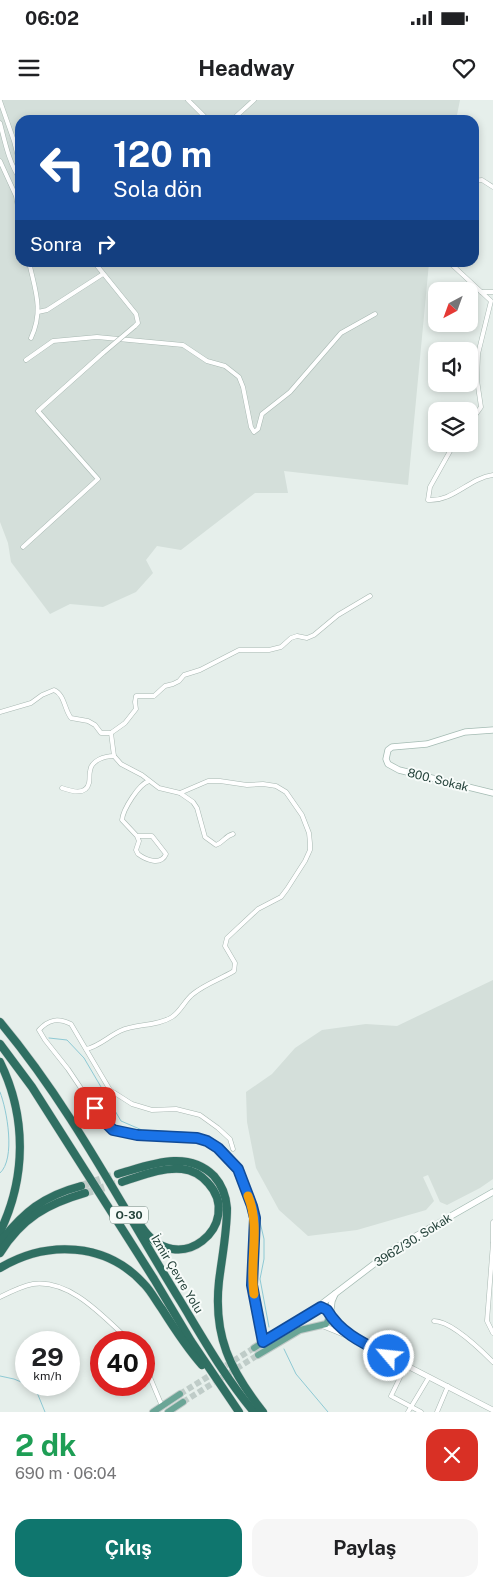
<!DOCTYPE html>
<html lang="tr">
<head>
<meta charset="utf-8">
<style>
  body { margin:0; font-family:"Public Sans",sans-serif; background:#f6f6f6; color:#202124; height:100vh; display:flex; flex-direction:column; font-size:19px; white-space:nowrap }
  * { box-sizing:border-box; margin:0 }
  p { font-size:16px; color:#757577 }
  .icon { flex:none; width:28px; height:28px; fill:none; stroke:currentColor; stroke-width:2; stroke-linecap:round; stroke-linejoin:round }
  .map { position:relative; height:1312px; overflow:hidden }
  .side { display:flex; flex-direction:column; background:#fff; flex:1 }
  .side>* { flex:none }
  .banner { position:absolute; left:15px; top:15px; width:464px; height:152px; border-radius:15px; box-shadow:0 2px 8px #0003; background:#1a4fa0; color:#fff; overflow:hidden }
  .needle { width:32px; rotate:221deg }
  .tools { position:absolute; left:428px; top:182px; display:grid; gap:10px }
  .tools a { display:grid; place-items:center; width:50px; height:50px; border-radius:10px; background:#fff; box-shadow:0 2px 8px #0003; font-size:25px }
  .speed { position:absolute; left:15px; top:1231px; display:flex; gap:10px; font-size:25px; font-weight:700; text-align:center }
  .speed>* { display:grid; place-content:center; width:65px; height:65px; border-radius:50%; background:#fff; box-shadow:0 2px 8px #0003; line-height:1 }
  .speed small { font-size:12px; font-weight:400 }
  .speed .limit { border:8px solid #d22; background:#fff; color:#111 }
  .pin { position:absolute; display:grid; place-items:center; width:42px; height:42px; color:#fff; margin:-21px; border-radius:10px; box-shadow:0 2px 8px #0006 }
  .me { position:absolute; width:55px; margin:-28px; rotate:298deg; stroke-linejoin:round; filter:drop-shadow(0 0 4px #0008) }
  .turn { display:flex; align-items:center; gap:18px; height:105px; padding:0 15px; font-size:22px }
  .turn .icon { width:65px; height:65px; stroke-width:2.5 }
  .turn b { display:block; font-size:35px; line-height:42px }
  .then { display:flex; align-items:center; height:48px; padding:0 15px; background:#0003; gap:10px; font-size:19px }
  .round { display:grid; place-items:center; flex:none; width:52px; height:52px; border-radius:15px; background:#f6f6f6 }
  .summary { display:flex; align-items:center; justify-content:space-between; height:85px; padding:0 15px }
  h1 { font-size:30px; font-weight:700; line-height:38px; color:#1e9e55 }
  .primary-button { display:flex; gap:10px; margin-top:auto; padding:10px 15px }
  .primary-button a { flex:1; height:58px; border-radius:15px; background:#0f766e; color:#fff; font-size:20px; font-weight:700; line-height:58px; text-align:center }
  .primary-button a+a { background:#f6f6f6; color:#202124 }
  .status { display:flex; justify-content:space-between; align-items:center; height:35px; padding:0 25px; background:#fff; direction:ltr }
  .status svg { height:14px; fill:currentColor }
  header { display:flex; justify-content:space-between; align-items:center; height:65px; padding:0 15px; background:#fff; font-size:22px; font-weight:700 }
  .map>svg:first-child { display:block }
</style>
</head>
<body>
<div class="status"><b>06:02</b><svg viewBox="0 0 49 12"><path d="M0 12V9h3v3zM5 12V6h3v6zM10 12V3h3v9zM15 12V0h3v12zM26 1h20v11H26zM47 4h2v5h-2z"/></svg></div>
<header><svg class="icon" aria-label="menu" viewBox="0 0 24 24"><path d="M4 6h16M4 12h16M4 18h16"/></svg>Headway<svg class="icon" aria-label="heart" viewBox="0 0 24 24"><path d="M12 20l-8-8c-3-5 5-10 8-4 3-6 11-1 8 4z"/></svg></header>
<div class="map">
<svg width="493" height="1312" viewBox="0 0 493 1312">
  <rect width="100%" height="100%" fill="#e6efeb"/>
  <g fill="#d4dfda">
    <polygon points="0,0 460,0 456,20 20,20 20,162 429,163 408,385 284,371 288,393 255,393 181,450 157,446 146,460 153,473 136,492 103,507 70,504 50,514 11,462 8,443 0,422"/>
    <polygon points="493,880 493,1079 480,1088 447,1105 440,1102 428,1075 423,1077 434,1101 426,1110 357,1130 308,1136 279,1110 256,1068 247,1022 246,992 272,974 295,948 322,930 366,924 397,926"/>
  </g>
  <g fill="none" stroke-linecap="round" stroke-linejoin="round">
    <g stroke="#8ec9d4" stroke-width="1">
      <polyline points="49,938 67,940 84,958 121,1021 142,1030 196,1033 211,1038 225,1047 241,1067 256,1105 264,1139 264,1159 260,1179 269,1227"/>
      <path d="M0 992C7 1010 16 1059 0 1073"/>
      <polyline points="284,1249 296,1274 328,1312"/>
      <polyline points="0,1276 14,1279 26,1284"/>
      <polyline points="27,1285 36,1290 45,1312"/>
    </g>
    <g stroke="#bfccc8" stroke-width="6" stroke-dasharray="6 3" stroke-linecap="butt">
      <polyline points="180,1294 254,1248"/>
      <polyline points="183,1302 258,1255"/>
    </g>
    <g stroke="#bfccc8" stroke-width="8" stroke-dasharray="8 4" stroke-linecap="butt">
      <polyline points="81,1086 118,1074"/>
      <polyline points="85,1093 122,1082"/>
    </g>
    <g stroke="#a8b8b2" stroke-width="5">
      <g id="minor">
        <polyline points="188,0 208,20"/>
        <polyline points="0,1 14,41 20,65"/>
        <polyline points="232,20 254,0"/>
        <path d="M0 23C5 42 9 63 20 79"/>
        <polyline points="0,61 16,96 20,119"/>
        <polyline points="474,81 482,80 493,87"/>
        <path d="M29 162C35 190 44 210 31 238"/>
        <polyline points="94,162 136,214 138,223 135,226"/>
        <polyline points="449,162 491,201 478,254 477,280 481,307 469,324"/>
        <polyline points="481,192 493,192"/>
        <polyline points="38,212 47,210 103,174"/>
        <polyline points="26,260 53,241 97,237 183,245 207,261 225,266 239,277 243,287 251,327 254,332 258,329 262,314 290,292 341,233 375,214"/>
        <path d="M454 344 430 387 428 400C453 402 469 378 493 375"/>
        <polyline points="23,447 98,379 38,311 103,253"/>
        <path d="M0 612 31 603 42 595 54 590C65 595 64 609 71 618L88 621 95 625 101 633H111"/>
        <path d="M62 688C71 691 86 696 89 683 90 679 89 675 90 671 91 660 105 656 114 656"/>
        <path d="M180 693 193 702 197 708 205 737 216 745C224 742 225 736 233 734"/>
        <path d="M137 736H152L166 754C161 766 146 760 138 754L136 750 139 741 137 736 122 720C123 709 139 684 149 681"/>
        <path d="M86 949C98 947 109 936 120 931 137 923 156 927 172 917 181 911 185 900 193 894 205 884 221 879 234 871L235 863 225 846 227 838 258 809 281 797 287 789 305 761 310 750V743L309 733 302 715 286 692 276 686 263 684 247 685 220 681H208L180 693 159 688 142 675 121 664 114 656 111 633 125 623 136 609 135 602 136 596H154L165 586 173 584 179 581 184 575 200 570 239 550H269L281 547 291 538 297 536 307 538 314 535 338 515 370 496"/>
        <path d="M233 1049 230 1039 218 1028 200 1015 176 1009 152 1010 132 1004 110 990 71 924C58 918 49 919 39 930L45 940 68 969 101 1018 113 1029 137 1035 197 1038 207 1041 218 1047 238 1069 252 1106 255 1118 252 1185 256 1213 263 1242"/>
        <polyline points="493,1122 493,1142"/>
        <polyline points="493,1143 487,1221 493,1233"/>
        <path d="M0 1197C10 1192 22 1186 33 1184 72 1179 105 1219 131 1242"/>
        <path d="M434 1221C451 1221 481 1250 493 1262"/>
        <polyline points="144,1263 162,1306"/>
        <polyline points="406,1265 391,1296 421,1312"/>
        <polyline points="408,1312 429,1277"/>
        <polyline points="437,1312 448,1286"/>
      </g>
    </g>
    <g stroke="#a8b8b2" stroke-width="6">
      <g id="tertiary">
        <polyline points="330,1216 349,1235"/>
        <polyline points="321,1225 353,1238 493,1310"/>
      </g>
    </g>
    <g stroke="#a4bbb3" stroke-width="7">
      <g id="secondary">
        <polyline points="493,630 465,632 427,644 392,647 388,650 386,659 388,664 399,670 493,693"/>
        <polyline points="315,1209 395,1148 493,1092"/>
        <polyline points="330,1216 332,1201 335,1194"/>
      </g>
    </g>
    <g stroke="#c2cac8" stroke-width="8">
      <g id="primary">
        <polyline points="254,1248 318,1208 323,1208 328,1212 329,1219 326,1224 300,1230 258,1255"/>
        <polyline points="153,1312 180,1294"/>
        <polyline points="168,1312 183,1302"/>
      </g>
    </g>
    <g stroke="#c2cac8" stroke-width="9">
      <g id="motorway">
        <path d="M0 922C72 1008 122 1107 181 1202 204 1240 226 1279 254 1312"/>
        <polyline points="0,944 32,987 154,1179 191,1241 239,1312"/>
        <path d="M0 962C27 1017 26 1078 0 1132"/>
        <path d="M118 1074C150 1065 187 1049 214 1076 222 1085 226 1096 227 1108 227 1132 222 1157 219 1181 213 1236 230 1270 263 1312"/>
        <path d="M122 1082C141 1076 162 1067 182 1069 193 1070 201 1075 208 1083 245 1123 178 1183 141 1126"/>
        <path d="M0 1142C24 1112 43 1096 81 1086"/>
        <path d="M0 1153C22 1118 47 1104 85 1093"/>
        <path d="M0 1168C47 1140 106 1142 144 1184 151 1191 156 1201 162 1209 174 1228 187 1248 202 1265"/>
      </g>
    </g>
    <use href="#minor" stroke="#fff" stroke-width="4"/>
    <use href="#tertiary" stroke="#fff" stroke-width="5"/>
    <use href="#secondary" stroke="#fff" stroke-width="5.5"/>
    <use href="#primary" stroke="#6aa596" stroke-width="6"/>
    <use href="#motorway" stroke="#2f6f62" stroke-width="8"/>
    <g stroke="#a8b8b2" stroke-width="5" stroke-linecap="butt">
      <polyline id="minor-bridge" points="103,253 135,226"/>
    </g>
    <use href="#minor-bridge" stroke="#fff" stroke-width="4"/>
  </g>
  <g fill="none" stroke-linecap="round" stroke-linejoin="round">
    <g stroke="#114b97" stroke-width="12">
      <path id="route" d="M95 1008 101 1018 113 1030 137 1035 197 1038 207 1041 218 1048 238 1069 252 1106 255 1118 252 1185 263 1242 321 1207 327 1210C341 1234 365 1244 389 1256"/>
    </g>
    <use href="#route" stroke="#1a73e8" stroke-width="9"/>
    <path stroke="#f59e0b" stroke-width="9" d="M248 1096C261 1127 249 1161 254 1194"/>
  </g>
  <g text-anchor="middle" stroke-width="4" stroke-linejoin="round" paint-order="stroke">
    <rect fill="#f7fbf9" stroke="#637a73" stroke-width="1" x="110" y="1106.5" width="38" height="17" rx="4"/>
    <g font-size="11" font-weight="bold" fill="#24423a">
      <text x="129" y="1119">O-30</text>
    </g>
    <g font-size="12" fill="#24423a" stroke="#f7fbf9">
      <text transform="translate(438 680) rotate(14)" y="4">800. Sokak</text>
      <text transform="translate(413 1140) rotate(-32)" y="4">3962/30. Sokak</text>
      <text transform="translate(177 1174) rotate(59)" y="4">İzmir Çevre Yolu</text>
    </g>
  </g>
</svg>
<div class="tools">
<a><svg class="needle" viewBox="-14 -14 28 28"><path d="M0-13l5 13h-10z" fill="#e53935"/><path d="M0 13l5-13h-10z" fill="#757577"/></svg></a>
<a><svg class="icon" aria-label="sound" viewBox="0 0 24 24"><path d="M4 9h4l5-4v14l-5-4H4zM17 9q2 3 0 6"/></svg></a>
<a><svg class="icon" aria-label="layers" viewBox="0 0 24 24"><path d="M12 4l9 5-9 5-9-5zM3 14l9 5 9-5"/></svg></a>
</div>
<div class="speed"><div>29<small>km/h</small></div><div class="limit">40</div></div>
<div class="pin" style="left:95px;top:1008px;background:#d93025"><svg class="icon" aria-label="arrive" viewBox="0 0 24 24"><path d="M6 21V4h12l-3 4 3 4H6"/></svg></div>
<svg class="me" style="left:389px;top:1256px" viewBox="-20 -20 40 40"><circle r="17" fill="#1a73e8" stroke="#fff" stroke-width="3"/><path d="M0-11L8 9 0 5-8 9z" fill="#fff"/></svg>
<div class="banner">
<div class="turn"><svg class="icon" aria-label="left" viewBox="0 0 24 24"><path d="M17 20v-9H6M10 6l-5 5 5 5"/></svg><div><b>120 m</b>Sola dön</div></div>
<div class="then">Sonra<svg class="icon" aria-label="right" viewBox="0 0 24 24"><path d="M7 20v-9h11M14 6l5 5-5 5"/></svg></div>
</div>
</div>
<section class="side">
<div class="summary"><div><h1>2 dk</h1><p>690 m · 06:04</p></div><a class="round" style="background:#d93025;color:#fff"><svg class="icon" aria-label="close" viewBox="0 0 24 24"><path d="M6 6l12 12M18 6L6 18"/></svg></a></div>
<div class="primary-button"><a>Çıkış</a><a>Paylaş</a></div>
</section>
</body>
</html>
